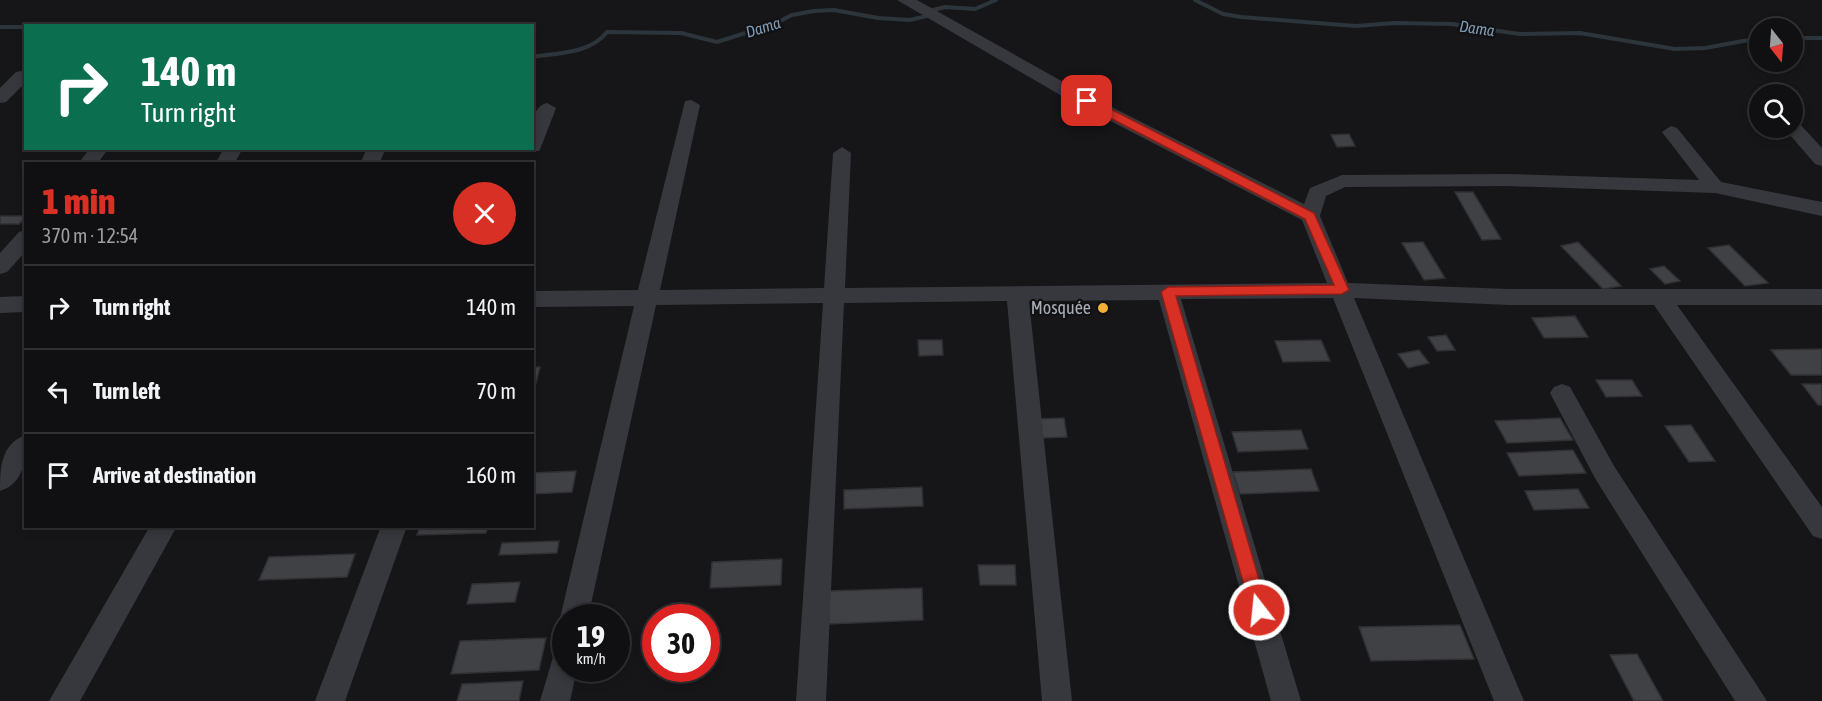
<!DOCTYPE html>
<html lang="en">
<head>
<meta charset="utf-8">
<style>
  body { margin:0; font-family:"Asap Condensed",sans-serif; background:#1e1e20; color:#f1f3f6; height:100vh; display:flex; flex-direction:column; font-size:22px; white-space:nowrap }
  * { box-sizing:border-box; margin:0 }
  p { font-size:20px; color:#9c9d9f }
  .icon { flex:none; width:33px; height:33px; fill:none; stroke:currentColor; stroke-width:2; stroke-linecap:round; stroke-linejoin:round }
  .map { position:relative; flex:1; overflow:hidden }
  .panel { position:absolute; left:24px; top:162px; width:510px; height:366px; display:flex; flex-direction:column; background:#101012; border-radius:0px; box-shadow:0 3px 9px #0003,0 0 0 2px #303032 }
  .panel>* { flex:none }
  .banner { position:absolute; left:24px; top:24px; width:510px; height:126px; border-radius:0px; box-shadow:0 3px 9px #0003,0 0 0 2px #303032; background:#0b6e4f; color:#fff; overflow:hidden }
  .needle { width:39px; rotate:163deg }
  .controls { position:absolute; left:1749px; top:18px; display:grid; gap:12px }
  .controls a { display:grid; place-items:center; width:54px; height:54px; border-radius:50%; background:#101012; box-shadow:0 3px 9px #0003,0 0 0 2px #303032; font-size:30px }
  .speed { position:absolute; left:552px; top:604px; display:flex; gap:12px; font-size:30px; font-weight:700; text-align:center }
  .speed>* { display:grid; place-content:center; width:78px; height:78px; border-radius:50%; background:#101012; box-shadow:0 3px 9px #0003,0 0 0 2px #303032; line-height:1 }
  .speed small { font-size:15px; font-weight:400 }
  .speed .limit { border:9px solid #d22; background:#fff; color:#111 }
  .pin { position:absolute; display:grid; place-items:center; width:51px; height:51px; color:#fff; margin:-26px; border-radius:12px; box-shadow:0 3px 9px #0006 }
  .me { position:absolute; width:66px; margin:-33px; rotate:344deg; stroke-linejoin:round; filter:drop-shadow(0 0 4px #0008) }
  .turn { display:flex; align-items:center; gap:21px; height:126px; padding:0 18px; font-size:27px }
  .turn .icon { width:78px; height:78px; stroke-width:2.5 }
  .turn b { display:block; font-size:42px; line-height:51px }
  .round { display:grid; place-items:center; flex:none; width:63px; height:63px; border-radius:32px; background:#1e1e20 }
  .head { display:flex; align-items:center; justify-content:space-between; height:102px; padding:0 18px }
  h1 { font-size:36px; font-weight:800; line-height:45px; color:#d93025 }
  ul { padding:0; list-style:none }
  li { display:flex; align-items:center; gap:18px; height:84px; padding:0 18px; border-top:2px solid #303032 }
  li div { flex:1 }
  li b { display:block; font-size:22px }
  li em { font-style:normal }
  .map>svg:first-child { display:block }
</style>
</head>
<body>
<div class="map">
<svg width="1822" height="701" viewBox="0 0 1822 701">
  <rect width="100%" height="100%" fill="#161618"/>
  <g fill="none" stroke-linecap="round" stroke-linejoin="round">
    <g stroke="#2c353c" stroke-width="4">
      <polyline points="1195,0 1223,14 1241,17 1355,26 1395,23 1452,24 1519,34 1580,33 1675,49 1705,48 1760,38"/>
      <polyline points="0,27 26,27"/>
      <polyline points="1792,38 1822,38"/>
      <path d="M532 57C557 53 590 54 607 32L681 33 717 42 774 24 792 15 814 11 834 10 878 18 910 20 927 16 933 10 945 7 975 9 996 0"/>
    </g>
  </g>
  <g fill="#404145" stroke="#303034" stroke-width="1.5">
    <polygon points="1349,134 1355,146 1337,147 1331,135"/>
    <polygon points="1455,192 1473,192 1501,239 1482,240"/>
    <polygon points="0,216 26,216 26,217 19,224 0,224"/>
    <polygon points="1423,242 1445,278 1424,280 1402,243"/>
    <polygon points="1578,242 1621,286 1603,289 1561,246"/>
    <polygon points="1729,245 1768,283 1745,286 1708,248"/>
    <polygon points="1664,266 1680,281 1665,284 1650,269"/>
    <polygon points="1575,316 1588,337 1544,338 1532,318"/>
    <polygon points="1446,335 1455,350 1437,351 1428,337"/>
    <polygon points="918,340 942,340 943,355 919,356"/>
    <polygon points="1321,340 1330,361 1283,362 1275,341"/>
    <polygon points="1822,349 1822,375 1791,375 1771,350"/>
    <polygon points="1419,350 1429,363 1408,368 1398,354"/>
    <polygon points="532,367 540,367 536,383 532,383"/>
    <polygon points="1596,380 1632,380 1642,396 1606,397"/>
    <polygon points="1802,384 1822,384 1822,405 1818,405"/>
    <polygon points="1064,418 1067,437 1042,438 1039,419"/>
    <polygon points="1560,418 1573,440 1507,443 1495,421"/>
    <polygon points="1691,425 1715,461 1689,462 1665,426"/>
    <polygon points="1301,430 1308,449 1238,452 1232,432"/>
    <polygon points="1573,450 1586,473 1519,476 1507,453"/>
    <polygon points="1311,469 1319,491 1240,494 1233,472"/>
    <polygon points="576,471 572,492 532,494 532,473"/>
    <polygon points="922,487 923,506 844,509 844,490"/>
    <polygon points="1578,489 1589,508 1534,510 1525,491"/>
    <polygon points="420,526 488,526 486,533 417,535"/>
    <polygon points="559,541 557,553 499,555 502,543"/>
    <polygon points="355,554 347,577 259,580 269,557"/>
    <polygon points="782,559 781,585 710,588 712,562"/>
    <polygon points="978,565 1015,565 1016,585 980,585"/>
    <polygon points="520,582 515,602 467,604 472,584"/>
    <polygon points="922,588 923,620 829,624 829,591"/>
    <polygon points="1460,625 1474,659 1371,661 1359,627"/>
    <polygon points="546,638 539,670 451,674 460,641"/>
    <polygon points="1637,654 1663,701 1634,701 1610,655"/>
    <polygon points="523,681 519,701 457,701 462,684"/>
  </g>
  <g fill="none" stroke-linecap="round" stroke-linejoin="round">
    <g fill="#37383d" fill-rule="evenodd">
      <polygon points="897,0 917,0 1074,88 1304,204 1310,188 1342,175 1507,174 1699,180 1662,132 1671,126 1677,128 1721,182 1822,202 1822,216 1715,193 1507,186 1345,187 1326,196 1320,216 1348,283 1509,289 1822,289 1822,305 1677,305 1822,507 1822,539 1813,536 1654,305 1509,305 1354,298 1524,701 1494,701 1333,298 1181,299 1301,701 1271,701 1159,300 1029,301 1072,701 1042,701 1007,301 844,303 826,701 796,701 823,303 656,305 588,618 566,618 564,627 560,618 634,306 532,307 532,291 638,290 685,101 691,100 700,105 660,290 824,288 833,153 842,147 851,153 845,288 1327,283 1302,220 1062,96"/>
      <polygon points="22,71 26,72 26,82 6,102 0,103 0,88 16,72"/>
      <path d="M547 103 556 108 541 147 539 151H525L524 148H532C532 134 529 107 547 103Z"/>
      <polygon points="1792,121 1798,122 1822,148 1822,166 1815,164 1784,128 1792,128"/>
      <polygon points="90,148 109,148 97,164 78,164"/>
      <polygon points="224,148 243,148 234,164 215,164"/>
      <polygon points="367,148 386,148 379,164 360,164"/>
      <polygon points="26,230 26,251 7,272 0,274 0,253 19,232"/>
      <polygon points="26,296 26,312 0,313 0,297"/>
      <polygon points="1562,384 1570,387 1614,466 1767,701 1735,701 1596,480 1550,393 1554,387"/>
      <path d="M26 435C26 458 25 483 0 491 0 469 0 444 26 435Z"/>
      <polygon points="150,526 177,526 80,701 49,701"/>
      <polygon points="381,526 407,526 345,701 315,701"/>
      <polygon points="566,644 566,669 577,669 570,701 540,701 556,647"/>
    </g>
  </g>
  <polygon fill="#d93025" stroke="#8d1f18" stroke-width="1.5" points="1083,99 1091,99 1314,213 1349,290 1342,294 1176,296 1268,610 1265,615 1259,618 1254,615 1251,610 1161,292 1168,287 1334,285 1305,219 1083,104"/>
  <circle fill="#f2b134" stroke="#111113" stroke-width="2" cx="1103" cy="308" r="6"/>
  <g text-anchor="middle" stroke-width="4.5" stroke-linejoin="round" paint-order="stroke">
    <g font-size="16" font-style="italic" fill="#7f9bb3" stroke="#111113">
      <text transform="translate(763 27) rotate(-17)" y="6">Dama</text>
      <text transform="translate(1477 28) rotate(8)" y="6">Dama</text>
    </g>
    <g font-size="18" fill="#a8adb8" stroke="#111113" text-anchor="end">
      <text x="1091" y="314">Mosquée</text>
    </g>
  </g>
</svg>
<div class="controls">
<a><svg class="needle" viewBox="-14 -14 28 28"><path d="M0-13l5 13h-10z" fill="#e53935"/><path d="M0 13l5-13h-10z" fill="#9c9d9f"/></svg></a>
<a><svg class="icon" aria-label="search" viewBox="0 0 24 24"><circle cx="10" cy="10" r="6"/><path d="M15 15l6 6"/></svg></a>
</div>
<div class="speed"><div>19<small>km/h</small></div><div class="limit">30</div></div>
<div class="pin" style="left:1087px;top:101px;background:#d93025"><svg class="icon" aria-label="arrive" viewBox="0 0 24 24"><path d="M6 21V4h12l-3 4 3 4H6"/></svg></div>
<svg class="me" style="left:1259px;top:610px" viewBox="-20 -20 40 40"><circle r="17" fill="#d93025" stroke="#fff" stroke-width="3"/><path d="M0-11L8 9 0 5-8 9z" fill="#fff"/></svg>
<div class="banner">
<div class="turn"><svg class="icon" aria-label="right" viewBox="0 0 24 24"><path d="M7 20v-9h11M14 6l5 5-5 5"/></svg><div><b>140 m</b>Turn right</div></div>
</div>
<section class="panel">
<div class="head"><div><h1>1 min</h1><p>370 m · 12:54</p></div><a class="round" style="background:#d93025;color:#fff"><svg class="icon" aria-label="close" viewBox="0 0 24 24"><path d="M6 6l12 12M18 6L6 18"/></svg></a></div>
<ul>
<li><svg class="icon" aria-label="right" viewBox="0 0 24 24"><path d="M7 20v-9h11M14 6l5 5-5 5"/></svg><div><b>Turn right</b></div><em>140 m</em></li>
<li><svg class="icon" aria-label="left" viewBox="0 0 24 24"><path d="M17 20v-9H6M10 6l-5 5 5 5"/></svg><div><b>Turn left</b></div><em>70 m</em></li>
<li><svg class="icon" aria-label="arrive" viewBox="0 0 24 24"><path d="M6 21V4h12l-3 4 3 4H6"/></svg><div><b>Arrive at destination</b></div><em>160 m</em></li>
</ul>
</section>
</div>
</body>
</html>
